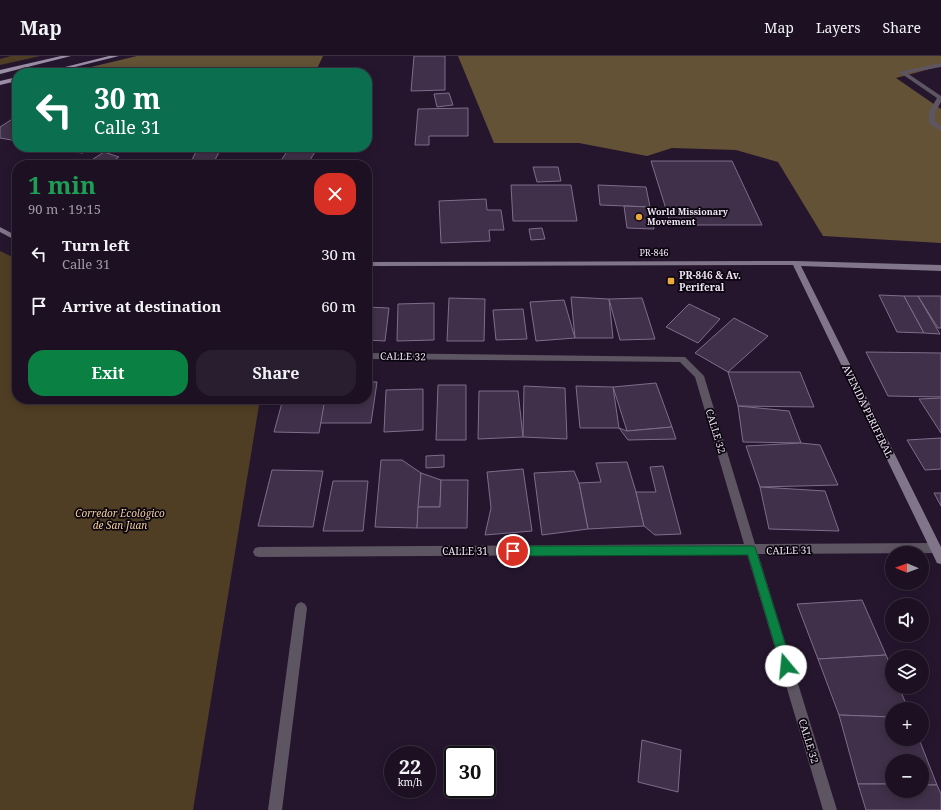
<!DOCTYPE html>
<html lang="en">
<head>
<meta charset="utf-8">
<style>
  body { margin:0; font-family:"Noto Serif",serif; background:#291e2f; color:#f1f3f6; height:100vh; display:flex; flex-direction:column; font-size:15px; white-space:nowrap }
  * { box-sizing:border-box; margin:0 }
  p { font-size:13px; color:#a09da5 }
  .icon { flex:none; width:22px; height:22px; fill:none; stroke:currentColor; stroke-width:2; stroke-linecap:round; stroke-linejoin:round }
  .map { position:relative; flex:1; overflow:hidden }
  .drawer { position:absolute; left:12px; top:104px; width:360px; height:244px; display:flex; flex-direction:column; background:#1c1022; border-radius:16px; box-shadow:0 2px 10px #0003,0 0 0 1px #3a3040 }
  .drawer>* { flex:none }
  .hud { position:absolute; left:12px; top:12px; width:360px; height:84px; border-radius:16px; box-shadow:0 2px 10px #0003,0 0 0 1px #3a3040; background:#0b6e4f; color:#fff; overflow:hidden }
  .needle { width:26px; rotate:271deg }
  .controls { position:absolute; left:885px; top:490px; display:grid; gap:8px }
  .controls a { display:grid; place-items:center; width:44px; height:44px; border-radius:50%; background:#1c1022; box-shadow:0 2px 10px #0003,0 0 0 1px #3a3040; font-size:20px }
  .speed { position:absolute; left:384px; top:690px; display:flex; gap:8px; font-size:20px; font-weight:700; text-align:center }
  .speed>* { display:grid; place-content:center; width:52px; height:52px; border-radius:50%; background:#1c1022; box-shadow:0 2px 10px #0003,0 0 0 1px #3a3040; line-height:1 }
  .speed small { font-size:10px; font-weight:400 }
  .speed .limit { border:2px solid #111; border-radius:6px; background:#fff; color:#111 }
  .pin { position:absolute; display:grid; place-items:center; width:34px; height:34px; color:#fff; margin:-17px; border:2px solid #fff; border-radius:50%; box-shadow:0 1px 4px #0007 }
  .me { position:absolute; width:44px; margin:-22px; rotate:343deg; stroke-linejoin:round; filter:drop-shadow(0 0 3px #0008) }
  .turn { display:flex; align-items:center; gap:14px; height:84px; padding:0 16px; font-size:18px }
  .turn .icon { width:52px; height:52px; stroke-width:2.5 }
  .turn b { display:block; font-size:28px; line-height:34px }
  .round { display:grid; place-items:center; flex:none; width:42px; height:42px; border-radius:16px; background:#291e2f }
  .headline { display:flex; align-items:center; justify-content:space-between; height:68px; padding:0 16px }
  h1 { font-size:24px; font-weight:700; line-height:30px; color:#1e9e55 }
  .primary-button { display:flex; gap:8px; margin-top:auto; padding:8px 16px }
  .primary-button a { flex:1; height:46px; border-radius:16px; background:#0b8043; color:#fff; font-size:16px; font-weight:700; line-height:46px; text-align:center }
  .primary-button a+a { background:#291e2f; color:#f1f3f6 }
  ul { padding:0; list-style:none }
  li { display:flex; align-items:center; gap:12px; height:52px; padding:0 16px }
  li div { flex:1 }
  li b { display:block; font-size:15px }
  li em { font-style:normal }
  header { display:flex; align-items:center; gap:24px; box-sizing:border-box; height:56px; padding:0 20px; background:#1c1022; border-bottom:1px solid #3a3040 }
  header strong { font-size:19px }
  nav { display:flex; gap:22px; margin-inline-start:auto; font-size:14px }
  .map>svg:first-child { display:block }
</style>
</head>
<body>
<header>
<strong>Map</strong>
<nav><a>Map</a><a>Layers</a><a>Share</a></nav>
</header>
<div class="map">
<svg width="941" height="754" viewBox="0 0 941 754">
  <rect width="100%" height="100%" fill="#25162e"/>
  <g fill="#4f3e24">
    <polygon points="11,0 40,0 0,9 0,3"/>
    <polygon points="0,195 17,203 17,343 260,343 193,754 0,754"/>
  </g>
  <g fill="#645236">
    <polygon points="137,0 323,0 315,17 66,17"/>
    <polygon points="458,0 941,0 941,10 896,22 941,53 941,187 823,180 778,106 736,94 672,92 647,100 579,87 494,87"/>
  </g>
  <g fill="#403049" stroke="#7f6d8a">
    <polygon points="414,0 445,0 445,34 411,35"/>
    <polygon points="321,14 353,16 352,17 320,17"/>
    <polygon points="449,37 453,49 437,51 434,38"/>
    <polygon points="468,52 468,80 429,80 429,89 415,89 418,53"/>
    <polygon points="17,60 17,85 0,82 0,71"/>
    <polygon points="55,91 89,91 83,97 52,94"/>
    <polygon points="198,91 221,92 215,104 192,104"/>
    <polygon points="290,91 318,91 307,109 278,109"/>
    <polygon points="104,96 119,101 106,109 84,109"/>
    <polygon points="120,105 138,108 115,109"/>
    <polygon points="651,105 732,105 762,169 671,169"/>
    <polygon points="533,111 558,111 561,125 537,126"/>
    <polygon points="511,129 571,129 577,165 513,165"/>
    <polygon points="598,129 646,131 650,151 600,149"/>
    <polygon points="486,143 487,154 501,154 504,174 489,174 490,185 441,187 439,145"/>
    <polygon points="624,150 650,151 654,173 627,172"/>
    <polygon points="542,172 545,183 531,184 529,173"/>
    <polygon points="879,239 904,240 924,277 897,276"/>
    <polygon points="904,240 918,240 940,278 924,277"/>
    <polygon points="918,240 941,240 941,272 938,272"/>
    <polygon points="571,241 609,243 613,282 575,282"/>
    <polygon points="449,242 485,243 484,285 447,285"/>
    <polygon points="642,242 655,283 620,284 609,243"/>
    <polygon points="564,244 575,282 536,285 530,246"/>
    <polygon points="434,247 434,284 397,285 398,248"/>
    <polygon points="689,248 720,263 698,287 666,271"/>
    <polygon points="367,251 389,252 385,285 367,284"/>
    <polygon points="523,253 527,283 496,284 493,254"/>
    <polygon points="734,262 768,280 728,316 695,297"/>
    <polygon points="866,296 941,297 941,341 888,340"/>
    <polygon points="728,316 800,316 814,351 738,350"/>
    <polygon points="367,326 377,326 371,367 320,367 325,343 367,343"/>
    <polygon points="656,327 672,371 627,375 613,331"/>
    <polygon points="438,329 466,329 466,384 436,384"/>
    <polygon points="524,330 565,332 567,383 523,381"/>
    <polygon points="576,330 613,331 619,372 580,372"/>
    <polygon points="423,333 423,374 384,376 386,334"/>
    <polygon points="479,335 518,335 523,381 478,383"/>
    <polygon points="941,342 941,377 919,343"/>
    <polygon points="283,343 325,343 319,377 274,376"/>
    <polygon points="738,350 789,355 801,387 743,386"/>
    <polygon points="672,371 676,383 628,384 619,372 627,375"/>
    <polygon points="941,382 941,413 925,414 907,384"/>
    <polygon points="801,387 820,389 838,429 760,431 746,390"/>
    <polygon points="444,399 444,411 426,412 426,400"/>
    <polygon points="381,404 402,404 421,417 417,472 375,471"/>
    <polygon points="627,406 636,436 644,470 588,473 579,427 601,426 596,407"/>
    <polygon points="663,410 681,478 655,479 644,470 636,436 656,436 650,411"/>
    <polygon points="523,413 532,475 485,479 491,452 487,416"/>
    <polygon points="272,414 323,415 313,471 258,470"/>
    <polygon points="574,415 579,427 588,473 542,479 534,417"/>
    <polygon points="421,417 441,424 440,451 418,451"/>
    <polygon points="441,424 468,424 467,472 417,472 418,451 440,451"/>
    <polygon points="333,425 368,425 363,475 323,475"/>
    <polygon points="760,431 825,435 839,475 769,473"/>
    <polygon points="934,437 941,437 941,450"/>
    <polygon points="862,544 886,599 818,603 797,548"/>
    <polygon points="886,599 892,613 892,631 899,631 908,653 892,653 892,661 839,659 818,603"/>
    <polygon points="839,659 892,661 892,683 919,683 937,729 922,729 922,705 892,705 892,728 858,728"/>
    <polygon points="642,684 681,694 678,736 638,726"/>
    <polygon points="858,728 892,728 892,735 922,735 922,729 937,729 941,738 941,754 866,754"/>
  </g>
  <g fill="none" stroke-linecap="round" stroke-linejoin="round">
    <g fill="#5d5662" fill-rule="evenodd">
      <polygon points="941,7 941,11 907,17 941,40 941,46 935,56 935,66 941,70 941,75 929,67 929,56 937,42 899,16"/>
      <polygon points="301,546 305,548 307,552 282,754 268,754 295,552 297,548"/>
    </g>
    <polygon fill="#5d5662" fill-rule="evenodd" points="367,297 685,301 704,320 755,488 935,487 939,488 941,492 939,496 935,497 758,498 837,754 823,754 747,498 259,501 255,500 253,496 255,492 259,491 744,488 695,321 680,306 367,303"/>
    <g fill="#817589" fill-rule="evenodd">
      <polygon points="0,171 17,180 17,185 0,176"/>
      <polygon points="796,205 941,209 941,215 801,210 941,491 941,508 937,507 793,209 367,210 367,206"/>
    </g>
    <g fill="#9d8ea8" fill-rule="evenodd">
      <polygon points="61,0 71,0 0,18 0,14"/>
      <polygon points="109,0 119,0 51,17 41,17"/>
      <polygon points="17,21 17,25 0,29 0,25"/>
    </g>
  </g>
  <polygon fill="#0b8043" stroke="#07532c" points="513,490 752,490 755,491 792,610 791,614 786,616 782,614 781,610 748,499 513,500 510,498 508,495 510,492"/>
  <g fill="#eaaa39" stroke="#0b050f" stroke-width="1.5">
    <circle cx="639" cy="161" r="4"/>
    <rect x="667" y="221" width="8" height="8" rx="2"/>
  </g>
  <g text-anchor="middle" stroke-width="3.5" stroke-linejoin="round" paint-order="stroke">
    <g font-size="9" font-weight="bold" fill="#eee4f5" stroke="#0b050f" text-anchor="start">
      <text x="647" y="159">World Missionary<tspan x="647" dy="10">Movement</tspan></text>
    </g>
    <g font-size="9" fill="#eee4f5" stroke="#0b050f">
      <text x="654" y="200">PR-846</text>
    </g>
    <g font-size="10" font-weight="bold" fill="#eee4f5" stroke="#0b050f" text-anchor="start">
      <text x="679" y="223">PR-846 &amp; Av.<tspan x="679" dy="12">Periferal</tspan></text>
    </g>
    <g font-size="10" fill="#eee4f5" stroke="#0b050f">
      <text transform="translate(403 300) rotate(1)" y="4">CALLE 32</text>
      <text transform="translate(868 355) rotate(64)" y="4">AVENIDA PERIFERAL</text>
      <text transform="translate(716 375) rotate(73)" y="4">CALLE 32</text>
      <text transform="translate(789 494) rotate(-1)" y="4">CALLE 31</text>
      <text x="465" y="499">CALLE 31</text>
      <text transform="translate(809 685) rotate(73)" y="4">CALLE 32</text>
    </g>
    <g font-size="10" font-style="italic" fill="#f0cd99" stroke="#0b050f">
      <text x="120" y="461">Corredor Ecológico<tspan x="120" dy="12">de San Juan</tspan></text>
    </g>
  </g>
</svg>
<div class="controls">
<a><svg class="needle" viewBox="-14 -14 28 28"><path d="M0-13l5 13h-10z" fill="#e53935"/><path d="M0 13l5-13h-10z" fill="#a09da5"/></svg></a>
<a><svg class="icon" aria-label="sound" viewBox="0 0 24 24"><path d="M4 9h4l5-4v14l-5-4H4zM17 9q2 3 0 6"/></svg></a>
<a><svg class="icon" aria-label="layers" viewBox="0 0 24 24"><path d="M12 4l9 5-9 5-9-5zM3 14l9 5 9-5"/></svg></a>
<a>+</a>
<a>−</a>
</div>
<div class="speed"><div>22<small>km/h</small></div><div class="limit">30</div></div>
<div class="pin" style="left:513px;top:495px;background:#d93025"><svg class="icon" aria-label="arrive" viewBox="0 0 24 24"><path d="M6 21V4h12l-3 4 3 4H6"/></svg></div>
<svg class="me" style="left:786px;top:610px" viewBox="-20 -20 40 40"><circle r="19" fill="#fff"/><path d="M0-13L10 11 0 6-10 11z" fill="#0b8043"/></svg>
<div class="hud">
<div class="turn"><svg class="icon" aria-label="left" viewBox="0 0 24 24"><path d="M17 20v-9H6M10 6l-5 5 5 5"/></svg><div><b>30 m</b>Calle 31</div></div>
</div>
<section class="drawer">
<div class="headline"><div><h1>1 min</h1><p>90 m · 19:15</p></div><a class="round" style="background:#d93025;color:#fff"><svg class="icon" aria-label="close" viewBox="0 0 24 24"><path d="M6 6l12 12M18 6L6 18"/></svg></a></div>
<ul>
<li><svg class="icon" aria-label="left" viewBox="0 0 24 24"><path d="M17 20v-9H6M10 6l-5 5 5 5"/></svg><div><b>Turn left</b><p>Calle 31</p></div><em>30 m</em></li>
<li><svg class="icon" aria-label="arrive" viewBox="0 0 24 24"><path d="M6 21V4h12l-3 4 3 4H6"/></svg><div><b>Arrive at destination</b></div><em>60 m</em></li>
</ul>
<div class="primary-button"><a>Exit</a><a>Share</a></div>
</section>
</div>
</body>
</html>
